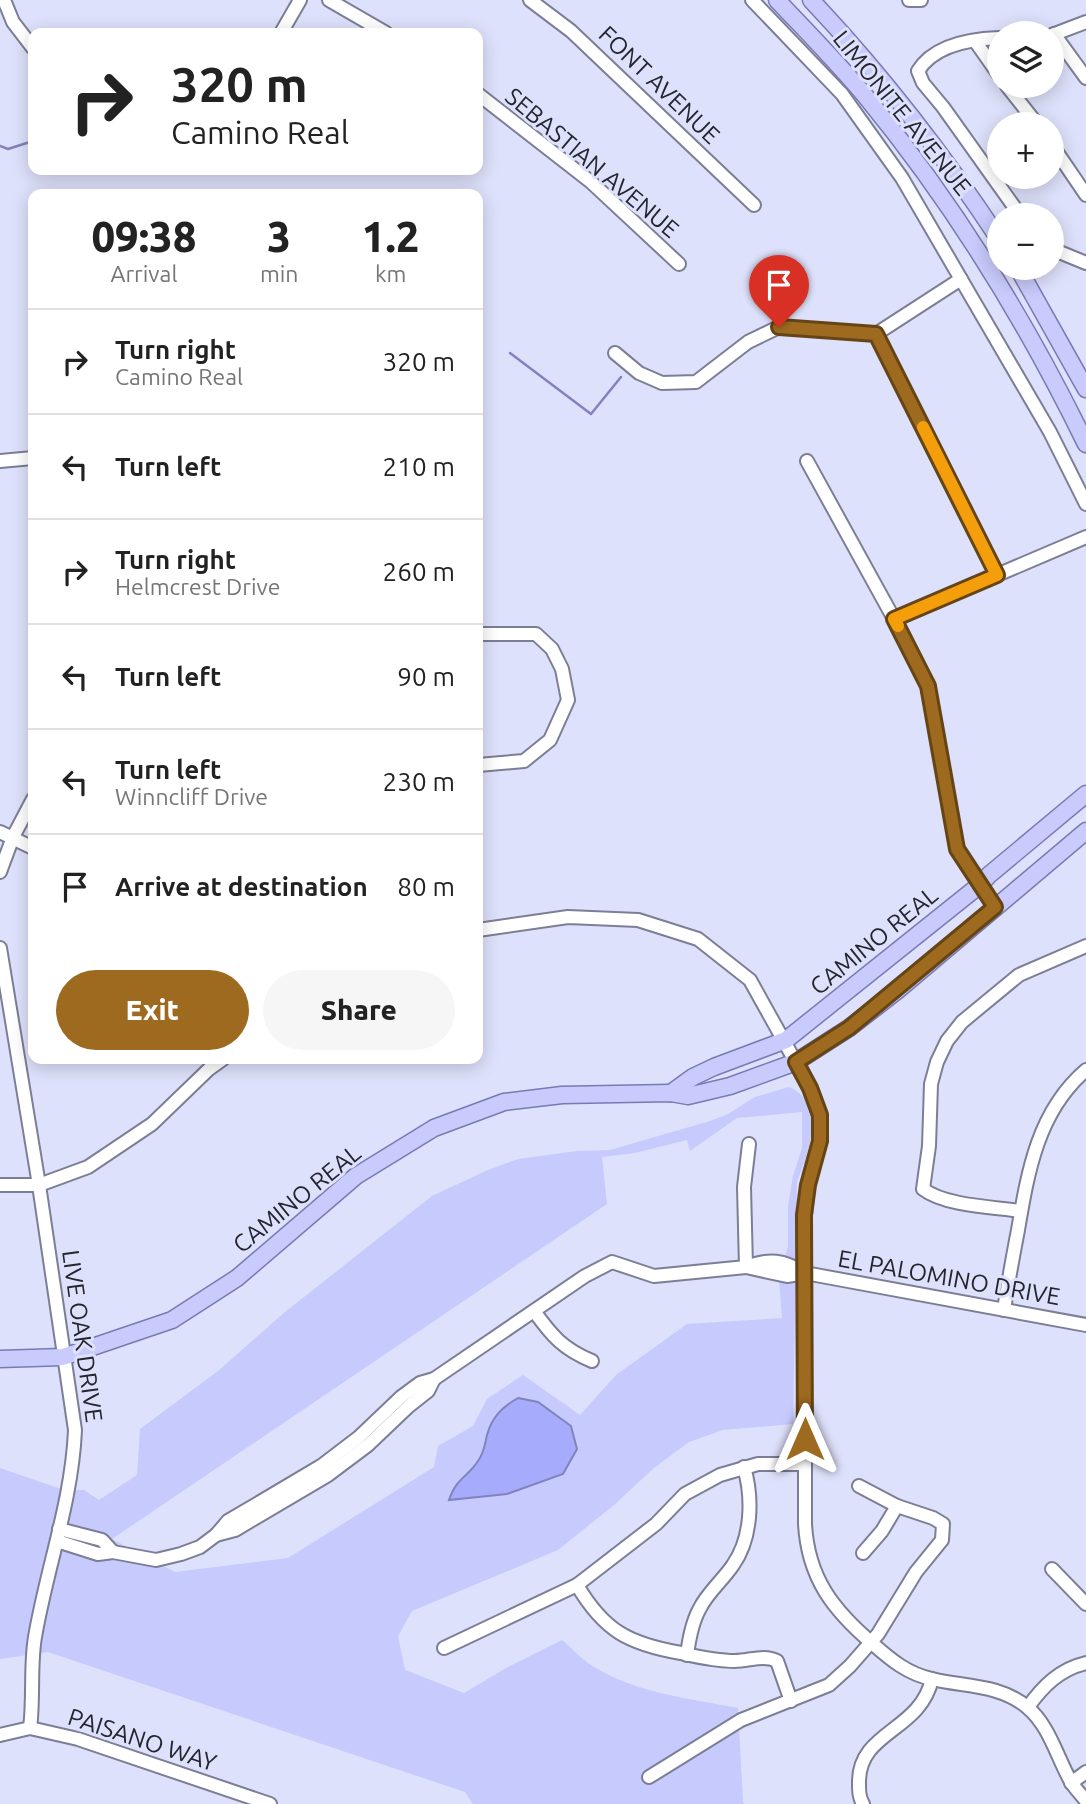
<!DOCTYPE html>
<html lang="en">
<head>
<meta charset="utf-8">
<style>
  body { margin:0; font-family:Ubuntu,sans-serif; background:#f6f6f6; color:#222; height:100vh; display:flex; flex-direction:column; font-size:26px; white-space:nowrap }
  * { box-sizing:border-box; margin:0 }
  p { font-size:23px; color:#767676 }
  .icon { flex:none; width:38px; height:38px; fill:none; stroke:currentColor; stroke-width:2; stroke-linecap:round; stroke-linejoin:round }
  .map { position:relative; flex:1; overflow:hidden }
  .panel { position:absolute; left:28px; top:189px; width:455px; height:875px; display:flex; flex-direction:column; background:#fff; border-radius:14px; box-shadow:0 4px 18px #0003 }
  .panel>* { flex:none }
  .top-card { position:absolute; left:28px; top:28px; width:455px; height:147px; border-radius:14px; box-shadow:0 4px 18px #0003; background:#fff; color:#222; overflow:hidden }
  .buttons { position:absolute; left:987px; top:21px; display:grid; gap:14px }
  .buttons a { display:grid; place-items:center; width:77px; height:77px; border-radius:50%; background:#fff; box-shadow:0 4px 18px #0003; font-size:35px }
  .pin { position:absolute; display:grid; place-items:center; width:60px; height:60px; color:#fff; margin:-72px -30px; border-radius:50% 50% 50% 0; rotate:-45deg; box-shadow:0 0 7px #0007 }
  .pin .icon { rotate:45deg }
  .me { position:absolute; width:77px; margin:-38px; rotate:0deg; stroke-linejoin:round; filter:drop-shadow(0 0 5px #0008) }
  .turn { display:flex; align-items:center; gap:24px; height:147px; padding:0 28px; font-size:32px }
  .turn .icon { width:91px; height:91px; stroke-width:2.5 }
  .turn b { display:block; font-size:49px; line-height:60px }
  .eta { display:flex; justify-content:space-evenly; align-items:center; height:119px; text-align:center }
  .eta b { font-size:42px; font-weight:800; line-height:49px }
  .primary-button { display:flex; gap:14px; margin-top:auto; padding:14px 28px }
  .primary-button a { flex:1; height:80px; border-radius:42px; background:#9d6a20; color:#fff; font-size:28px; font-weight:800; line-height:80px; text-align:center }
  .primary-button a+a { background:#f6f6f6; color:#222 }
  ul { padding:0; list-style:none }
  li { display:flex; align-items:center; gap:21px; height:105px; padding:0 28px; border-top:2px solid #e0e0e0 }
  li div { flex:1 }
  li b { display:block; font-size:26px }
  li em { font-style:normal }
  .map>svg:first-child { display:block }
</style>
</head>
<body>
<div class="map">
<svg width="1086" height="1804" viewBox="0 0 1086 1804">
  <rect width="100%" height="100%" fill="#dee1fb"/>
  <path fill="#c6cafd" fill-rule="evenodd" d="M789 1087C828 1104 808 1153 797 1182L793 1424 723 1430 689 1442 654 1468 614 1505 558 1550 412 1611 398 1636 405 1670 464 1693 506 1668 562 1640C573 1649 583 1661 596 1668 637 1693 691 1699 738 1708L743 1802 745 1804H473L465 1792 48 1652 0 1659V1468L64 1490H84L99 1500 137 1475 140 1429 218 1371 285 1312 432 1196 488 1170 518 1159 577 1151 610 1150 710 1121 728 1114 755 1097ZM802 1112V1148L793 1176 788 1206V1246L779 1280 782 1318 687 1324 616 1375 580 1415 523 1375 487 1399 473 1426 438 1446 434 1467 288 1558 175 1572 112 1539 607 1204 602 1157 635 1153 687 1140 690 1151 737 1118Z"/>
  <path fill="#a7abfb" stroke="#8083be" stroke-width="2" d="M518 1398 538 1402 571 1426 577 1449 563 1474 507 1494 449 1500C457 1477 467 1478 478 1461 484 1453 485 1444 487 1435 492 1417 502 1407 518 1398Z"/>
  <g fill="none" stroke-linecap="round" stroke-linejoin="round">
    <g stroke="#8083be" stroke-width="2.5">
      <polyline points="0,146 8,149 33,141"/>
      <polyline points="510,353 591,414 621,377"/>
    </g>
    <g stroke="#7c7e96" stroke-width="16">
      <g id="minor">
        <polyline points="4,0 13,22 33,48"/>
        <polyline points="329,0 386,33"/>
        <polyline points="530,0 571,31 754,205"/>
        <polyline points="752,0 842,94 902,178 1050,432 1086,504"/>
        <polyline points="909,0 921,0"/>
        <polyline points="281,33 300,0"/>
        <polyline points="1054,34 1086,78"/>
        <polyline points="1052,35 1086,22"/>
        <path d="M999 38C971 39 934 45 918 71L923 83 943 107 1020 215"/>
        <polyline points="975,41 999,75"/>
        <polyline points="1007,86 1037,124"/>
        <polyline points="478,94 591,182 679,264"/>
        <polyline points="1052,145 1086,195"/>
        <polyline points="1052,249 1086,263"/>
        <polyline points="876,334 997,575"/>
        <polyline points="615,353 639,373 662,383 696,382 748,342 779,327 876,334 961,279"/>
        <polyline points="0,461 33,458"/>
        <polyline points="807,461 894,619 928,686 957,849 995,907"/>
        <polyline points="894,619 1086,537"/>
        <polyline points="478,634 536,634 552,649 562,669 568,700 550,740 524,761 478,765"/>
        <polyline points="0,832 33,848"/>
        <polyline points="0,872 13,837 33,799"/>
        <path d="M478 930 568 917 638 920 698 939 750 980 810 1088 819 1115 820 1141 808 1185 805 1215V1524C808 1578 833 1610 873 1644 891 1660 908 1674 932 1679 965 1687 999 1684 1027 1707 1049 1725 1057 1757 1070 1780 1074 1788 1081 1794 1086 1801"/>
        <path d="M0 948 39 1185 75 1430C72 1501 47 1567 35 1637 30 1666 34 1698 30 1728"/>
        <polyline points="0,1185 39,1185 88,1167 152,1124 209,1069 223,1059"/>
        <path d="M1021 1211C994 1207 945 1206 923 1189L929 1146 931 1084 937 1062 947 1041 962 1022 1019 975 1086 946"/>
        <path d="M805 1273C783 1260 770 1258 746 1267L787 1276 805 1273 1086 1325"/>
        <path d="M1004 1310C1008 1283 1013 1256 1018 1230 1028 1171 1038 1111 1086 1070"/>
        <path d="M534 1311C552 1336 563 1349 592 1361"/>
        <polyline points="216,1535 235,1530 328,1475 368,1445 409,1406 428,1391 434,1379"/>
        <polyline points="57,1541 98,1554 113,1552 102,1540 59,1529"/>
        <polyline points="113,1552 156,1560 181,1554 200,1547 216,1535 228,1521 321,1466 359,1437 401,1397 420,1383 434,1379 585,1276 612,1262 654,1276 746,1267 744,1187 749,1144"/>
        <polyline points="863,1553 882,1531 897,1506"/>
        <polyline points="1052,1569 1086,1604"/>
        <path d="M577 1585C604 1631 629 1644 681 1653 699 1657 716 1661 735 1661 749 1661 764 1654 777 1661L791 1701"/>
        <polyline points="444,1648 577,1585 656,1524 685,1494 720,1475 758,1464 805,1464"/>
        <path d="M687 1655C689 1639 692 1622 700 1608 708 1592 723 1580 733 1565 752 1538 753 1498 744 1467"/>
        <path d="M1028 1707C1043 1686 1060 1669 1086 1663"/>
        <polyline points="0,1735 30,1728 78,1739 270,1804"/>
        <polyline points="649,1777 741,1720 829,1685 850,1666 878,1634 916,1572 942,1540 943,1524 933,1518 897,1506 859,1486"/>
        <polyline points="1071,1783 1086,1772"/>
        <path d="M863 1804C859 1797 859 1791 859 1783 858 1731 920 1732 932 1679"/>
      </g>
    </g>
    <g stroke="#787ab2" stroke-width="19">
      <g id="major">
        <path d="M777 0C807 32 839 64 867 98 954 204 1026 321 1086 444"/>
        <path d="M811 0C881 74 943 154 999 239"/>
        <polyline points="1018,268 1086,389"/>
        <polyline points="671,1093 693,1077 714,1067 786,1040 981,884 989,875 1086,794"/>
        <polyline points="0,1359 63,1357 172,1320 237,1278 356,1176 434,1128 504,1102 562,1095 671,1093 688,1096 730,1086 796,1062 849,1028 898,990 1086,831"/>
      </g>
    </g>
    <use href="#minor" stroke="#fff" stroke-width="12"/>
    <use href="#major" stroke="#c8cbfb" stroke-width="16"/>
  </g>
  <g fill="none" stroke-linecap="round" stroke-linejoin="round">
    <g stroke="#664515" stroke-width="18">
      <polyline id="route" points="779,327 876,334 997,575 894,619 928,686 957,849 995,907 849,1028 796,1062 810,1088 820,1115 820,1141 808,1185 804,1215 805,1439"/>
    </g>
    <use href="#route" stroke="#9d6a20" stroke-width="12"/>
    <polyline stroke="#f59e0b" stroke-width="12" points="898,626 894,619 997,575 923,427"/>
  </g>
  <g text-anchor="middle" stroke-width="6" stroke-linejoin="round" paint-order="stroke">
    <g font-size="24" fill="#25252f" stroke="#dee1fb">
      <text transform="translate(659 85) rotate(44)" y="8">FONT AVENUE</text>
      <text transform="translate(902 113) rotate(51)" y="8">LIMONITE AVENUE</text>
      <text transform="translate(592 163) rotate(40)" y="8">SEBASTIAN AVENUE</text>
      <text transform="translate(874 941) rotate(-39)" y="8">CAMINO REAL</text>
      <text transform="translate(297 1199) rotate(-39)" y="8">CAMINO REAL</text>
      <text transform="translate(949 1278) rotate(10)" y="8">EL PALOMINO DRIVE</text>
      <text transform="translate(82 1336) rotate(82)" y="8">LIVE OAK DRIVE</text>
      <text transform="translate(142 1740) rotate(18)" y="8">PAISANO WAY</text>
    </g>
  </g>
</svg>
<div class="buttons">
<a><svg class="icon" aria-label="layers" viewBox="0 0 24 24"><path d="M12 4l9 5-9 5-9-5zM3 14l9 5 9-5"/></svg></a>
<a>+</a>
<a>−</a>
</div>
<div class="pin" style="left:779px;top:327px;background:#d93025"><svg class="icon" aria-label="arrive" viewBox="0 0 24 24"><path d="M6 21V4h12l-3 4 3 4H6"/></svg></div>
<svg class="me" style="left:805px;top:1439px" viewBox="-20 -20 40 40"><path d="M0-17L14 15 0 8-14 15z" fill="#9d6a20" stroke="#fff" stroke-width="4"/></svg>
<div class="top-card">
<div class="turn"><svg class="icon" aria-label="right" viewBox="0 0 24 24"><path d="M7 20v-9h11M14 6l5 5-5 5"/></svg><div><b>320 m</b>Camino Real</div></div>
</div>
<section class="panel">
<div class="eta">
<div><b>09:38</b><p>Arrival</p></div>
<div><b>3</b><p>min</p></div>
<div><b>1.2</b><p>km</p></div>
</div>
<ul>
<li><svg class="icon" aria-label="right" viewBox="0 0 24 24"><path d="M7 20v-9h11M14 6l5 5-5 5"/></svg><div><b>Turn right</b><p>Camino Real</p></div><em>320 m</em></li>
<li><svg class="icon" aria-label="left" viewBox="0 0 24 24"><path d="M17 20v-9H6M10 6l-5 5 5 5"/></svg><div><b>Turn left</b></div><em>210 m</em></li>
<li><svg class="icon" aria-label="right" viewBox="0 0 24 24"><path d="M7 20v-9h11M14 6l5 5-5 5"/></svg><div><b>Turn right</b><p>Helmcrest Drive</p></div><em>260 m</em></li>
<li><svg class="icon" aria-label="left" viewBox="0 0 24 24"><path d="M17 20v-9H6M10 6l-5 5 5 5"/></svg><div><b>Turn left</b></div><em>90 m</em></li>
<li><svg class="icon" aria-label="left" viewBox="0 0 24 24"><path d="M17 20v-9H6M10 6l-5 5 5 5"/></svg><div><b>Turn left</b><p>Winncliff Drive</p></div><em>230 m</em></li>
<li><svg class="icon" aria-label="arrive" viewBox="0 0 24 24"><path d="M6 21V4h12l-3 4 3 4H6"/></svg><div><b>Arrive at destination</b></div><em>80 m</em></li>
</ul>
<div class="primary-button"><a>Exit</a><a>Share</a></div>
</section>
</div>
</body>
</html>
